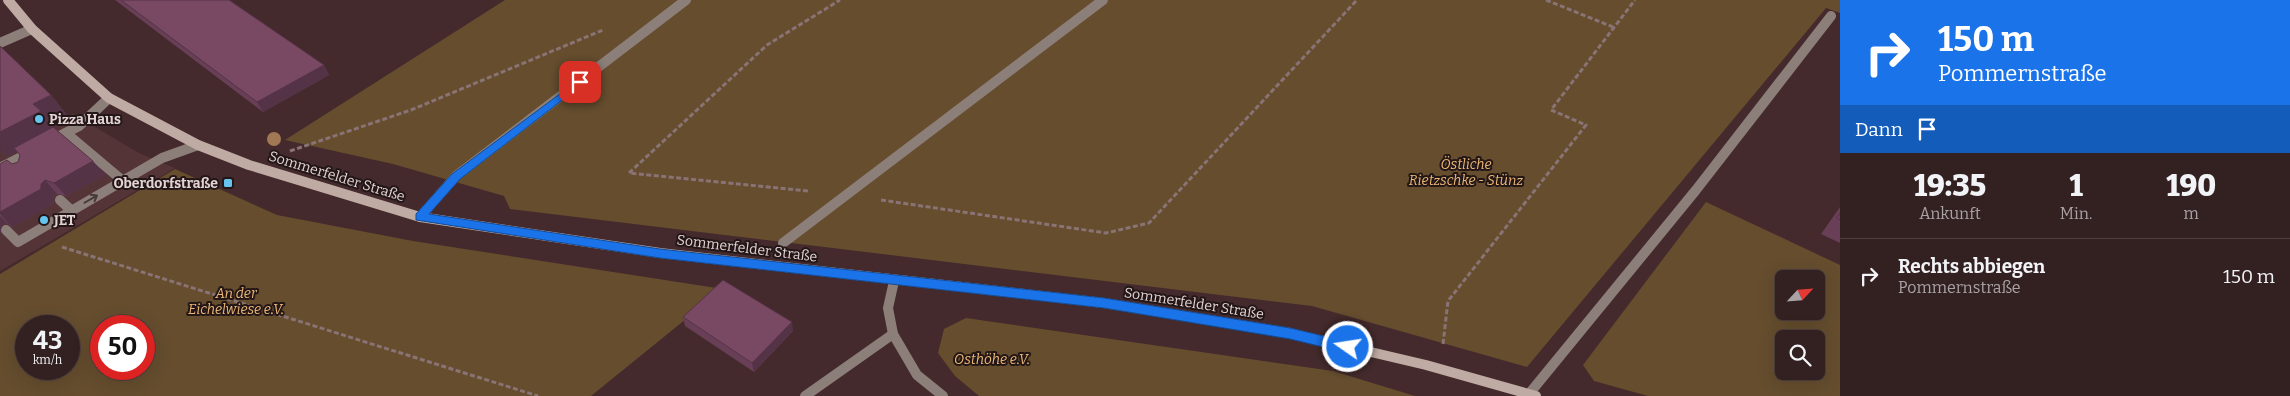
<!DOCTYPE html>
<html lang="de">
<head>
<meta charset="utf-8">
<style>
  body { margin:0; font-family:Bitter,serif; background:#3e2d2e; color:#f1f3f6; height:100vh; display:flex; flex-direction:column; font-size:19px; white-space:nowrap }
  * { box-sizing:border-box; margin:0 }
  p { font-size:16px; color:#a9a3a5 }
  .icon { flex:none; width:28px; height:28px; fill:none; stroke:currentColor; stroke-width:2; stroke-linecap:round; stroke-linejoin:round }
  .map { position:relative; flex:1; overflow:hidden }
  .panel { display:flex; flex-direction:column; background:#332021; width:450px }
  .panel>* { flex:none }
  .top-card { background:#1a73e8; color:#fff; overflow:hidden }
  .needle { width:32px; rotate:64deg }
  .buttons { position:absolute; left:1775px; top:270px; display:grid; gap:10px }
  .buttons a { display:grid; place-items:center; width:50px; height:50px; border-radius:8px; background:#332021; box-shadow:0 5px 20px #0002,0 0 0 1px #4e3e3f; font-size:25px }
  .speed { position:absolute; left:15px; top:315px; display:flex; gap:10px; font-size:25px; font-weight:700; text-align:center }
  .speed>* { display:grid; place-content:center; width:65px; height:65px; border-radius:50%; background:#332021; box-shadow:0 5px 20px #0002,0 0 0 1px #4e3e3f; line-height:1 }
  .speed small { font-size:12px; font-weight:400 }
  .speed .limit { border:8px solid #d22; background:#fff; color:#111 }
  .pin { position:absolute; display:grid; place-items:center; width:42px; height:42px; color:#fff; margin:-21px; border-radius:10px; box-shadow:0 2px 8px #0006 }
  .me { position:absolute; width:55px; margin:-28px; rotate:283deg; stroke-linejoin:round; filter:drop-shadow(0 0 4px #0008) }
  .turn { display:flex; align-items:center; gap:18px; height:105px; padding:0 15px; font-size:22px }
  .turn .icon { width:65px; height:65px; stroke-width:2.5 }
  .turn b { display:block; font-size:35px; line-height:42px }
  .then { display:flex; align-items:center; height:48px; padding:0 15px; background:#0003; gap:10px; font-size:19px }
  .eta { display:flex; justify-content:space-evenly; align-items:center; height:85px; text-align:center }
  .eta b { font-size:30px; font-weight:800; line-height:35px }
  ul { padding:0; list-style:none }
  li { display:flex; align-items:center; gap:15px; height:75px; padding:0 15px; border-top:1px solid #4e3e3f }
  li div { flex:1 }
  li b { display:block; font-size:19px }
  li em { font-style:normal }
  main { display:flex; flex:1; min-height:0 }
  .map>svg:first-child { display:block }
</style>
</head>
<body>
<main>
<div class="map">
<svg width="1840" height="396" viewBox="0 0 1840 396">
  <rect width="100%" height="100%" fill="#442a2c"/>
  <polygon fill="#543437" points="73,114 139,153 175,168 0,271 0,151"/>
  <g fill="#654d2e" fill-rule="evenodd">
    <polygon points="505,0 1840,0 1840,13 1826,8 1527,367 1312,306 510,209 504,196 393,164 285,140"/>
    <path d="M175 169 277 215 413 241 723 289 591 396H0V274ZM26 326H69V369H26ZM101 326H144V369H101Z"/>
    <path d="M1706 202 1840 265V396H1648L1594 381 1583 365ZM1784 279H1816V311H1784ZM1784 339H1816V371H1784Z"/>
    <polygon points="966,318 1333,371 1415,396 979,396 955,376 938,353 944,329"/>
  </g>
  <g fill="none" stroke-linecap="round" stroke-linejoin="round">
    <g stroke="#897374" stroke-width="3" stroke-dasharray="5 2.5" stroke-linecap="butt">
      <polyline points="1546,0 1613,27"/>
      <polyline points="290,151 411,110 603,30"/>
      <polyline points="808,191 629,173 767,45 840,0"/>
      <polyline points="881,200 1106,233 1149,223 1357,0"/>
      <polyline points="62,247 538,396"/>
      <polyline points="1443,344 1448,301 1586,125 1551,110 1635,0"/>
    </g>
    <g stroke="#8c7f7a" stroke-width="10">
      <polyline points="66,133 123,181"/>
      <polyline points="50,141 79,126 109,98"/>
      <polyline points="0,168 31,152"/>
      <polyline points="60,200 72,211"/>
      <polyline points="6,230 18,242 162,158 198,145"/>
      <polyline points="783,243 1103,0"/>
      <polyline points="1529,394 1696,190 1831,16"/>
      <polyline points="805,396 893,334"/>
    </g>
    <g stroke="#8c7f7a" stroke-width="10">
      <polyline points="0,43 32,29"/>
      <polyline points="420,217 456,176 686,0"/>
      <polyline points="894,281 888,308 893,334 917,375 943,396"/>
    </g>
    <polyline stroke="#bfaba3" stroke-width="10" points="8,0 32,29 109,98 198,145 249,165 420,217 660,253 1104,303 1290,333 1426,365 1536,396"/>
  </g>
  <circle fill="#a07854" cx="274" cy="139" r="7"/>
  <g fill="#683f56">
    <polygon points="115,0 229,0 324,65 329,75 263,112"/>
    <polygon points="0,46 51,95 67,115 51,123 57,130 105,175 66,196 57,194 53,198 54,203 12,227 7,223 2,225 0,234 0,164 12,164 18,162 20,155 17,151 7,157 0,149"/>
    <polygon points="1840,207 1840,243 1821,234"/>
    <polygon points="683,317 793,331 754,372 685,326"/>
  </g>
  <g fill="#553346">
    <polygon points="324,65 329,75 263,112 257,102"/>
    <polygon points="51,95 67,115 51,123 57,130 7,157 0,149 0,132 33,104"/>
    <polygon points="93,161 105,175 66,196 54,183"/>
    <polygon points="45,180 57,194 53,198 54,203 12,227 0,214 0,212 41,184"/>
    <polygon points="0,216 7,223 2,225 0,234"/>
    <polygon points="792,322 793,331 754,372 752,363"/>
  </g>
  <g fill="#794964" stroke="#553346">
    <polygon points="121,0 229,0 324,65 257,102"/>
    <polygon points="0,46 51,95 33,104 41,111 0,132"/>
    <polygon points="53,127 93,161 54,183 45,180 41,184 41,189 0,212 0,164 7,160 12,164 18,162 20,155 14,148"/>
    <polygon points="1840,213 1840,220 1837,218"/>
    <polygon points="723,280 792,322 752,363 683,317"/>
  </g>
  <defs><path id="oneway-shaft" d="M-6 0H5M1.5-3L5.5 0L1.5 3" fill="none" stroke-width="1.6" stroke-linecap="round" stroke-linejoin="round" transform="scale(1.25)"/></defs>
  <use stroke="#473b3a" href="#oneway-shaft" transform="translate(91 199) rotate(-30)"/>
  <polygon fill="#1a73e8" stroke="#114b97" points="580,79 585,82 583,84 460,179 429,214 660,249 1104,298 1290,328 1348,342 1355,347 1348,353 1290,339 1104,308 660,258 416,220 416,214 452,174"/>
  <g fill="#66c4ef" stroke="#221617" stroke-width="2">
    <circle cx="39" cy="119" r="5"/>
    <rect x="223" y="178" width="10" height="10" rx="2.5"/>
    <circle cx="44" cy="220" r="5"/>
  </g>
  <g text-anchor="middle" stroke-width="4" stroke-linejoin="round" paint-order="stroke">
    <g font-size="14" font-weight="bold" fill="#e4d3d4" stroke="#221617" text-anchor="start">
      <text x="49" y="124">Pizza Haus</text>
      <text x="218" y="188" text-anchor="end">Oberdorfstraße</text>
      <text x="54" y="225">JET</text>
    </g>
    <g font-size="14" font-style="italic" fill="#ecb774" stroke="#221617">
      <text x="1466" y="169">Östliche<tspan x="1466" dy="16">Rietzschke - Stünz</tspan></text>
      <text x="236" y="298">An der<tspan x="236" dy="16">Eichelwiese e.V.</tspan></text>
      <text x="992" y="364">Osthöhe e.V.</text>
    </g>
    <g font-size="14" fill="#e4d3d4" stroke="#221617">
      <text transform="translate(337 176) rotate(17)" y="5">Sommerfelder Straße</text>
      <text transform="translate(747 248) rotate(7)" y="5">Sommerfelder Straße</text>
      <text transform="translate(1194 303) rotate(9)" y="5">Sommerfelder Straße</text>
    </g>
  </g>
</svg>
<div class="buttons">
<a><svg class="needle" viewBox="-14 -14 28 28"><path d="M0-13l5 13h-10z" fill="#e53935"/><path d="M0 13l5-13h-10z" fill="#a9a3a5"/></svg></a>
<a><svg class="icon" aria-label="search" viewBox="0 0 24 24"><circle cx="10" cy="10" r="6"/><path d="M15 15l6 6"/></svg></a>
</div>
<div class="speed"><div>43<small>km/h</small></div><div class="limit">50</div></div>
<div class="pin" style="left:580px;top:82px;background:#d93025"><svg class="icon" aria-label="arrive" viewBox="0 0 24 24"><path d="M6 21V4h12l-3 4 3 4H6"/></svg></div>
<svg class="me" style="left:1348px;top:347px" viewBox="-20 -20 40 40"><circle r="17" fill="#1a73e8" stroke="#fff" stroke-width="3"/><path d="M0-11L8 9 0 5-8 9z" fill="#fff"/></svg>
</div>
<section class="panel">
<div class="top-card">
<div class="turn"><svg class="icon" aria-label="right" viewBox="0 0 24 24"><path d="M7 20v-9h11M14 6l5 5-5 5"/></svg><div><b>150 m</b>Pommernstraße</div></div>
<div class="then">Dann<svg class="icon" aria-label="arrive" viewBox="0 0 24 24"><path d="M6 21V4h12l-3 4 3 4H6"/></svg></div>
</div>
<div class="eta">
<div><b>19:35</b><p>Ankunft</p></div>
<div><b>1</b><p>Min.</p></div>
<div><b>190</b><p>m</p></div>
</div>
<ul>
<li><svg class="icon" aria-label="right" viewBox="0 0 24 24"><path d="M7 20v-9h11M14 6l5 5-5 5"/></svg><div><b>Rechts abbiegen</b><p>Pommernstraße</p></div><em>150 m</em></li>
</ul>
</section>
</main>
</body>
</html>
